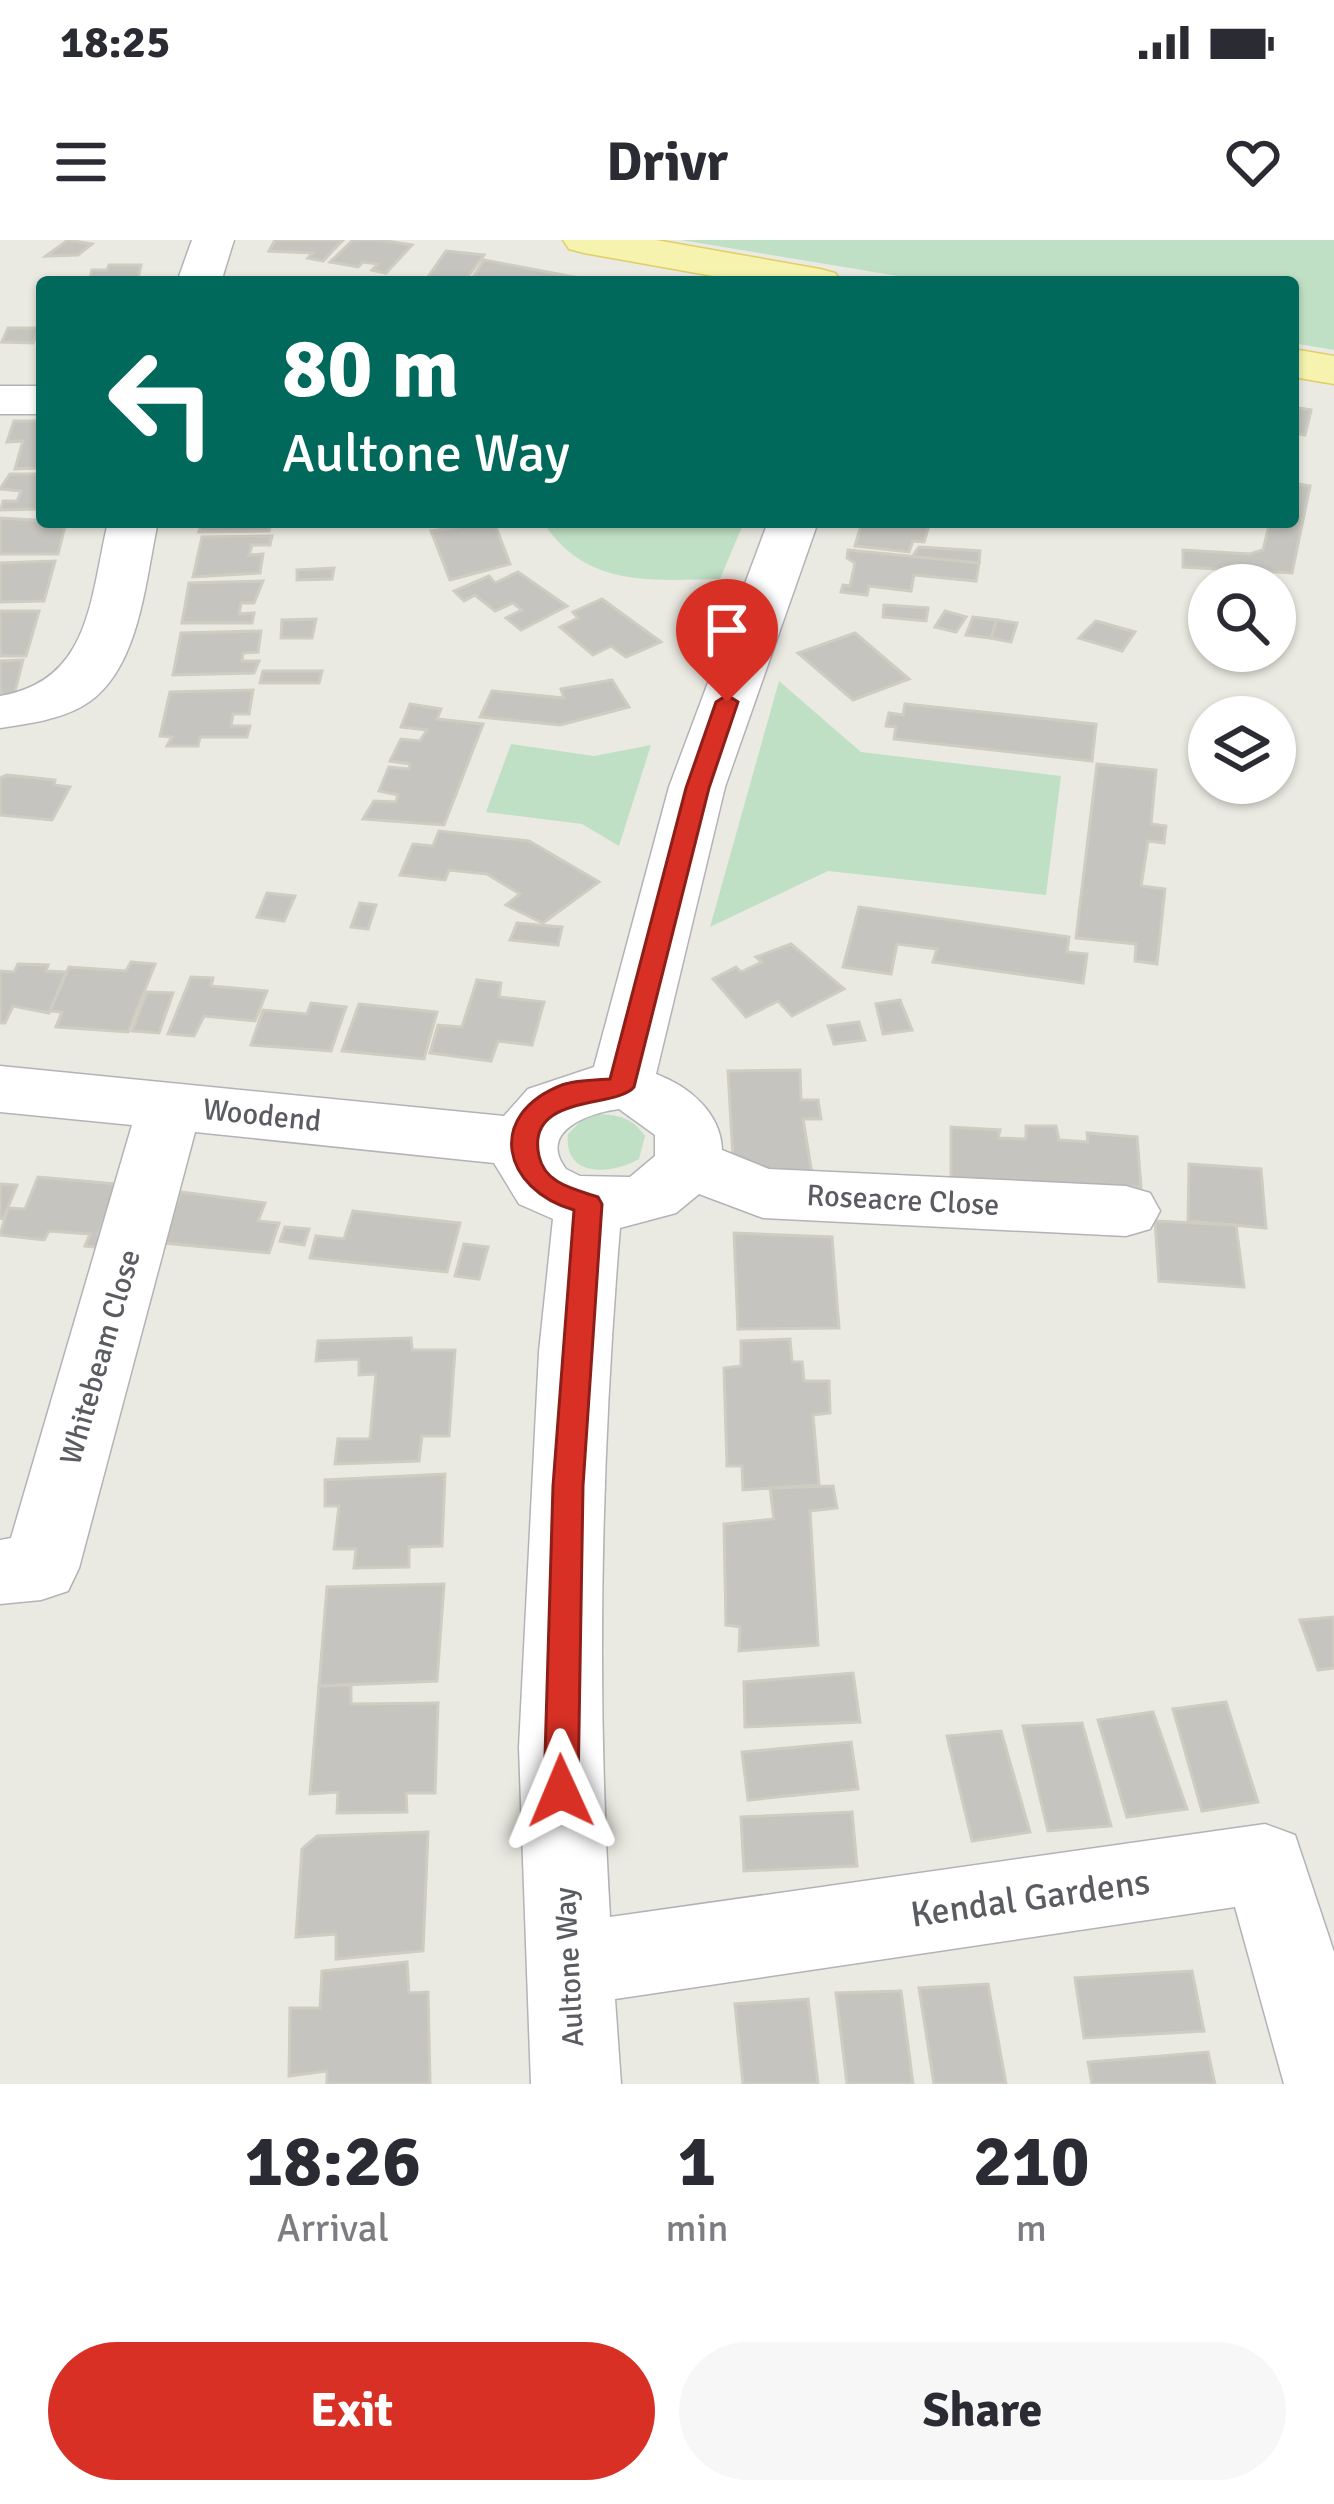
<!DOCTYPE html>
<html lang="en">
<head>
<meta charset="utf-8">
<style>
  body { margin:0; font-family:Signika,sans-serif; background:#f7f7f7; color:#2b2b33; height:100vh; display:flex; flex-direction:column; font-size:45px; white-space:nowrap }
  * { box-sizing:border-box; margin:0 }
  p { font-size:39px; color:#7c7c81 }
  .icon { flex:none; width:66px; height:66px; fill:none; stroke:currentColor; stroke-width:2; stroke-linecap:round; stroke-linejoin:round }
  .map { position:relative; height:1844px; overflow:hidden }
  .panel { display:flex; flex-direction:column; background:#fff; flex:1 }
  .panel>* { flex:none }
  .hud { position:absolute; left:36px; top:36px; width:1263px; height:252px; border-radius:12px; box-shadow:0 3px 9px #0004; background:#00695c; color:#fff; overflow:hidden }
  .fabs { position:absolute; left:1188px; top:324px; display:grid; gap:24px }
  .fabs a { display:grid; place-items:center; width:108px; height:108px; border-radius:50%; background:#fff; box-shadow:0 3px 9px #0004; font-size:60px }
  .pin { position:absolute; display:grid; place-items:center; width:102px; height:102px; color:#fff; margin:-123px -51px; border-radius:50% 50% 50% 0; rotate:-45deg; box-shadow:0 0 12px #0007 }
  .pin .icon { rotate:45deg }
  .me { position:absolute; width:132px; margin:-66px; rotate:359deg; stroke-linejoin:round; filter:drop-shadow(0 0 9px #0008) }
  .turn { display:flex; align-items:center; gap:42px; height:252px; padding:0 48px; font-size:54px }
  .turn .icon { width:156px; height:156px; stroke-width:2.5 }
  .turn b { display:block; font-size:84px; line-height:102px }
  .eta { display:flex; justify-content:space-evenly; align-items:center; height:204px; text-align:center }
  .eta b { font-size:72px; font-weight:800; line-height:84px }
  .primary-button { display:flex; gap:24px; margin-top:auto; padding:24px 48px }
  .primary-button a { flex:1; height:138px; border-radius:72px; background:#d93025; color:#fff; font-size:48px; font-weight:800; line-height:138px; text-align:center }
  .primary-button a+a { background:#f7f7f7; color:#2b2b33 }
  .status { display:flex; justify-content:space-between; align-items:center; height:84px; padding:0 60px; background:#fff; direction:ltr }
  .status svg { height:33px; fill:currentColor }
  header { display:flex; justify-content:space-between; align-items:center; height:156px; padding:0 48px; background:#fff; font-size:54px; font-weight:800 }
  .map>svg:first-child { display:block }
</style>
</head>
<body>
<div class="status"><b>18:25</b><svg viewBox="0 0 49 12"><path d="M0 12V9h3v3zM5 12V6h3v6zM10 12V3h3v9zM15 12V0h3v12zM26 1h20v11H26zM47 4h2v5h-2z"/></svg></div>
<header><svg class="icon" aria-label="menu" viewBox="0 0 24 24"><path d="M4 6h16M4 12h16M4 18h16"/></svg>Drivr<svg class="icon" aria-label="heart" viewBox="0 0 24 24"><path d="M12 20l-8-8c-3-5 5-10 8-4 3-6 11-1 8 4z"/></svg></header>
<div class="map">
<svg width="1334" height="1844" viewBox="0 0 1334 1844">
  <rect width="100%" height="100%" fill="#ebeae2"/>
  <g fill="#c0e0c5">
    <polygon points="681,0 1334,0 1334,110 1293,103 1293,42 934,42"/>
    <path d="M549 282H744L720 339C654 340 590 348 547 288Z"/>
    <polygon points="779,441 861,512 1061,536 1046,655 828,631 710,687"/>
    <polygon points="511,504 594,516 651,505 619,606 582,584 486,572"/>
    <path d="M599 874C620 875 632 878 645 896L639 919C612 935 563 938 568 894L581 881Z"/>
  </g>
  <g fill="#c6c4be" stroke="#cfccc1" stroke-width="3">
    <polygon points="68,0 92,4 78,15 46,16"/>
    <polygon points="275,0 343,0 323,21 308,18 313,13 269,11"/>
    <polygon points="353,0 380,0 412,5 386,33 372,30 378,24 363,22 358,27 330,22"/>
    <polygon points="446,11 484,15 464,42 426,40"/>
    <polygon points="484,20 574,37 603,42 470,42"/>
    <polygon points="109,25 141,25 137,42 89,42 92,30 107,30"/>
    <polygon points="8,88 39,88 33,103 2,102"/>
    <polygon points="1293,167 1311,170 1305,195 1293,193"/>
    <polygon points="14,181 42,181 42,228 15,229 23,201 7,202"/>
    <polygon points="10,234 42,234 42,269 1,270 3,261 17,261 21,251 0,249"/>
    <polygon points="1293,243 1310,246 1292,333 1183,327 1183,310 1250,314 1263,310 1270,282 1293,282"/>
    <polygon points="0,278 66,282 58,314 0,314"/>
    <polygon points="202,282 271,282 269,291 199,292"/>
    <polygon points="494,282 510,324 450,340 431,291"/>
    <polygon points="862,282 930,282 924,302 913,301 909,312 855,306"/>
    <polygon points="272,296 270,305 252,305 249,315 263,314 260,333 193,337 202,297"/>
    <polygon points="919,307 980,311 979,323 912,317"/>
    <polygon points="848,310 979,323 976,341 914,335 911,351 869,346 867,355 841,352 843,345 850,346 855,323 847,318"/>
    <polygon points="55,321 44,361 0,362 0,323"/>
    <polygon points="334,328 332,339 297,340 297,330"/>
    <polygon points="518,332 567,366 521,390 506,378 522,370 513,363 495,371 475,355 464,361 454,351 489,336 495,343"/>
    <polygon points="263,341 254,363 241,363 239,374 254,373 252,383 182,383 189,343"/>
    <polygon points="602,359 661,402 626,417 611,406 593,415 560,387 578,378 573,372"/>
    <polygon points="884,365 928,368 926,381 883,377"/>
    <polygon points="0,371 39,371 26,416 0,416"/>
    <polygon points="945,371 966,377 956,392 935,387"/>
    <polygon points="973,377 997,380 991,398 966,395"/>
    <polygon points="316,379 312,398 281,398 282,380"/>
    <polygon points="997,380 1017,383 1011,402 991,398"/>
    <polygon points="1096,381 1135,392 1122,411 1079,398"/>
    <polygon points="261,391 258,412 243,413 242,421 259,421 254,433 173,435 181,393"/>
    <polygon points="855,393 909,439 853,460 798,413"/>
    <polygon points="23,420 14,455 0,455 0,421"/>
    <polygon points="263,431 322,431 319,443 260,443"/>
    <polygon points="612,440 629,467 560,485 480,477 492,451 564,458 561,449"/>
    <polygon points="253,450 249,474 233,474 231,486 250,486 247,497 200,497 198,506 167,506 172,497 160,496 170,452"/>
    <polygon points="410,464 441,469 437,479 483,484 444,585 363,579 374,561 396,562 398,555 379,551 389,527 409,529 410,524 390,521 401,499 420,501 427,490 401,487"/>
    <polygon points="905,464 1096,484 1092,521 894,499 896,487 886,486 889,473 903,475"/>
    <polygon points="1097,524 1156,530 1151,584 1166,586 1164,603 1148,601 1141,646 1165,649 1157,724 1135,721 1136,704 1076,698"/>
    <polygon points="7,535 55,540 54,545 70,547 52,580 0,575 0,538"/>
    <polygon points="439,591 529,601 599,642 543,683 506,665 520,654 487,634 449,630 445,640 400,635 413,604 433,606"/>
    <polygon points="267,653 295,656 284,681 257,677"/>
    <polygon points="360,663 376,665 368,689 351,687"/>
    <polygon points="859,667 1069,697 1067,712 1087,714 1083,743 933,722 937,709 897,704 891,734 843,727"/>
    <polygon points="517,683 562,687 558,705 510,700"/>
    <polygon points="791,704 844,749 792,776 778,761 746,777 713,739 736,727 741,732 762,722 756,717"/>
    <polygon points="131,722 155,724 128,792 56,787 62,772 50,771 69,727 126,731"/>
    <polygon points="18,724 48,725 46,731 66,732 49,773 13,766 5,783 0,783 0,731 14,732"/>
    <polygon points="191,737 213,738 211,746 267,751 255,781 204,776 194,796 168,794"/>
    <polygon points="477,740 501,743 499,757 544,762 532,805 498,801 491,821 430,813 438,785 462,787"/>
    <polygon points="147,752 173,753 159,793 132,791"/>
    <polygon points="900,760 912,790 883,794 876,764"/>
    <polygon points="311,763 346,767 331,811 251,805 263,770 307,774"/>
    <polygon points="359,764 437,772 424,819 342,811"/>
    <polygon points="859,782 865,800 834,804 828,786"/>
    <polygon points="800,830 801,860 818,860 821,879 803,879 812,934 734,935 728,831"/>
    <polygon points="1026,886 1056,886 1059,900 1088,902 1087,893 1137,897 1141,947 951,941 951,887 1000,890 998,898 1026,899"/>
    <polygon points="1189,924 1261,929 1266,988 1188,981"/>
    <polygon points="38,937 117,944 98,995 117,997 113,1009 85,1006 90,994 49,991 44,1000 0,995 8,968 25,969"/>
    <polygon points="0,944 17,945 3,979 0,978"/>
    <polygon points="181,952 265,963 258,981 279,983 269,1013 140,1001 169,984"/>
    <polygon points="353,971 460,983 447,1032 310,1018 316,996 344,999"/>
    <polygon points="1155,981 1236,985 1244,1047 1159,1041"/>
    <polygon points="285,987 309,989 304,1005 280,1001"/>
    <polygon points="734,993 832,997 839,1088 738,1089"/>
    <polygon points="464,1004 488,1007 479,1039 455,1036"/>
    <polygon points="411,1098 412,1110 455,1110 449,1196 422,1196 419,1221 335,1224 338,1199 370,1199 376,1134 359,1135 359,1119 316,1121 318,1101"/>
    <polygon points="790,1099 792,1122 802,1122 804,1141 829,1141 830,1173 813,1175 819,1245 743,1250 742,1226 727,1226 724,1128 741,1126 741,1101"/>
    <polygon points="445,1234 442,1306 409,1307 409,1327 354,1328 356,1309 334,1309 339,1266 325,1266 325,1240"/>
    <polygon points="833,1246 837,1268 810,1271 818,1405 739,1411 740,1387 726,1385 724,1284 774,1279 770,1248"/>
    <polygon points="444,1344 437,1441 319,1446 327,1347"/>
    <polygon points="1334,1377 1334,1428 1318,1430 1300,1380"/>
    <polygon points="853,1433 860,1482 745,1487 744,1442"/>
    <polygon points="351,1445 351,1464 438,1463 435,1553 406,1553 407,1572 337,1573 338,1552 310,1554 319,1446"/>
    <polygon points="1226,1462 1258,1562 1202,1571 1173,1469"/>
    <polygon points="1153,1472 1187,1569 1127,1577 1098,1480"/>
    <polygon points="1082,1483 1111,1586 1048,1591 1023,1486"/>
    <polygon points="1001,1491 1030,1592 972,1601 947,1496"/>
    <polygon points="851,1502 858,1549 748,1560 742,1512"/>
    <polygon points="852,1572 857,1626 744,1631 741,1577"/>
    <polygon points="428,1592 423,1711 336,1719 336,1694 296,1697 302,1609 317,1596"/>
    <polygon points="407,1722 409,1753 428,1752 430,1844 327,1844 327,1831 289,1836 290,1768 320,1768 322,1731"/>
    <polygon points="1192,1731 1204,1791 1084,1798 1075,1738"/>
    <polygon points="988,1744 1006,1844 934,1844 919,1748"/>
    <polygon points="901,1751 913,1844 847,1844 836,1753"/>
    <polygon points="808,1759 818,1844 743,1844 735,1764"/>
    <polygon points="1208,1812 1215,1844 1092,1844 1088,1822"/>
  </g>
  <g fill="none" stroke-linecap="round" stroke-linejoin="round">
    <g stroke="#b2b3b7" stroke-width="3">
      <g id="minor">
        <polygon points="192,0 234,0 221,42 177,42"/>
        <rect x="0" y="146" width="42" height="28"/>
        <path d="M108 282H158C145 340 140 435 81 467 57 480 27 484 0 488V456C91 441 90 358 108 282Z"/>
        <path d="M768 282H818L725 547 656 834C688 846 721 872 722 910L769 929 1126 946 1150 953 1160 971 1150 989 1126 996 763 978 699 954 676 973 620 988C601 1217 596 1448 610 1677L1265 1584 1295 1595 1334 1712V1844H1284L1235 1667 615 1759 621 1844H531L519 1507 539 1112 553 979 519 964 494 923 195 892 79 1328 68 1351 41 1360 0 1364V1300L11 1298 132 885 0 872V826L504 876 528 849 594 827 669 547ZM619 869 655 895V916L630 937 580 936 566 929C537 891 589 873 619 869Z"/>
      </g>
    </g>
    <g stroke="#e0ce66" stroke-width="3">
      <g id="major">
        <polygon points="563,0 656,0 820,29 835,33 842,42 747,42 584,13 569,9"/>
        <polygon points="1293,109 1334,116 1334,144 1293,137"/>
      </g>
    </g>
    <use href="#minor" fill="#fff" fill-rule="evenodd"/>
    <use href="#major" fill="#f5f3ad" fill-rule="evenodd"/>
  </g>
  <path fill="#d93025" stroke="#8d1f18" stroke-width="3" d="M727 455 738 462 709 548 634 847C616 869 525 853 539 916 545 944 574 949 598 957L602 964 583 1246 578 1551 573 1562 561 1566 549 1562 544 1551 553 1246 574 970C502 949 485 875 562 845 576 840 595 840 610 839L686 548 716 462Z"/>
  <g text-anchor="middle" stroke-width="10" stroke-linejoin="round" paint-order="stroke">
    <g font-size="30" fill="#5a5c61" stroke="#fff">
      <text transform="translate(262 875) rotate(6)" y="10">Woodend</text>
      <text transform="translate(903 960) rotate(3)" y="10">Roseacre Close</text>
      <text transform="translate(100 1117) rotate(-74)" y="10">Whitebeam Close</text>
      <text transform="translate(569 1727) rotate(-93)" y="10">Aultone Way</text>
    </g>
    <g font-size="36" fill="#5a5c61" stroke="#fff">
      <text transform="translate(1030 1657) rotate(-8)" y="13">Kendal Gardens</text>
    </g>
  </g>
</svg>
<div class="fabs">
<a><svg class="icon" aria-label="search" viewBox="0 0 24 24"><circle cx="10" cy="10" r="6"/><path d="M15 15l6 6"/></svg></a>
<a><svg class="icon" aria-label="layers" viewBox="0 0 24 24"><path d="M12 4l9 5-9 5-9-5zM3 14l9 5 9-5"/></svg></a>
</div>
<div class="pin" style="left:727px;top:462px;background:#d93025"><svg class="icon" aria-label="arrive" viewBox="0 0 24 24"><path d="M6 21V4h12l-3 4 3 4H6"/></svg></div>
<svg class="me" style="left:561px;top:1551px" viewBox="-20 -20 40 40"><path d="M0-17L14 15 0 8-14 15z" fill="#d93025" stroke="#fff" stroke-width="4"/></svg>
<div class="hud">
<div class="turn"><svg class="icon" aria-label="left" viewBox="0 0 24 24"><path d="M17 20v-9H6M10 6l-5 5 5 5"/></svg><div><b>80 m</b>Aultone Way</div></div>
</div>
</div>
<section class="panel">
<div class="eta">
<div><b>18:26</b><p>Arrival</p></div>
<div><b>1</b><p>min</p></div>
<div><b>210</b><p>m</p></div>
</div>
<div class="primary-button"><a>Exit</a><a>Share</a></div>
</section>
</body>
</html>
